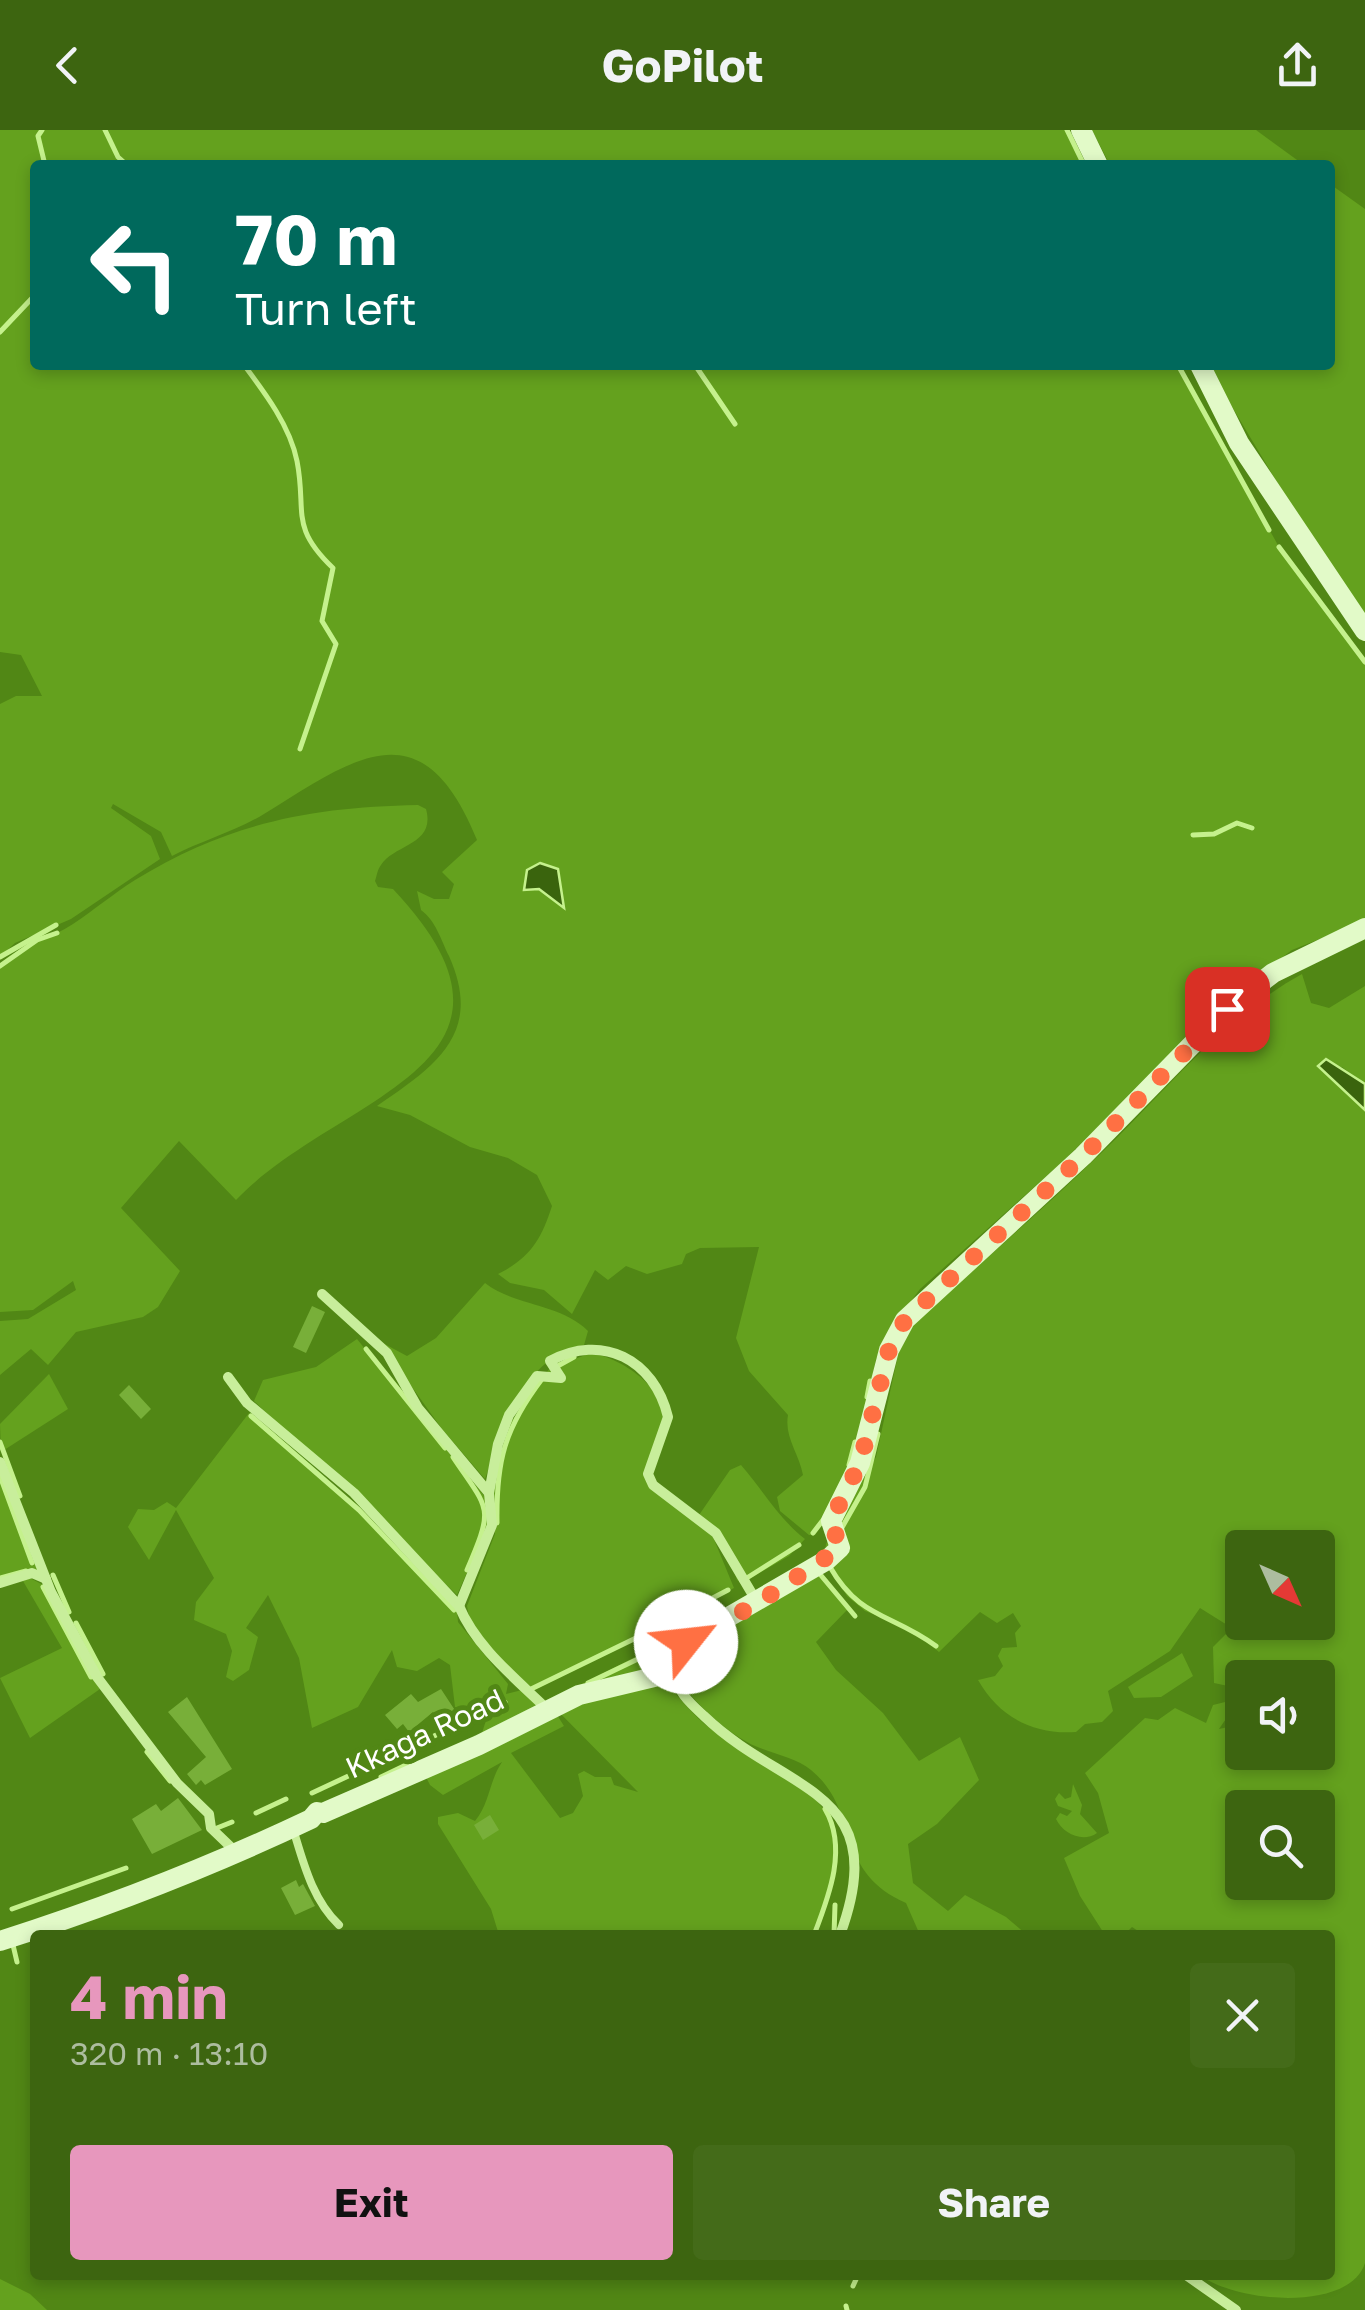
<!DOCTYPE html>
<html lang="en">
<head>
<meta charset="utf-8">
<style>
  body { margin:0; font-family:"Golos Text",sans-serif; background:#446b19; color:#f1f3f6; height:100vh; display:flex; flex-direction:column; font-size:38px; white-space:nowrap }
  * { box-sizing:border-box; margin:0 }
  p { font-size:32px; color:#adbd9f }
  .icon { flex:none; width:55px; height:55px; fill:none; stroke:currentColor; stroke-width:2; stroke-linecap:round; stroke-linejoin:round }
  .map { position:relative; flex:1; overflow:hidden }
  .drawer { position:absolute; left:30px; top:1800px; width:1305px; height:350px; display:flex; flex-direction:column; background:#3d6510; border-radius:10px; box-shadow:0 5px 15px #0003 }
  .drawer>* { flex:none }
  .banner { position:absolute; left:30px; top:30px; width:1305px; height:210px; border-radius:10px; box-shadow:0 5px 15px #0003; background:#00695c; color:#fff; overflow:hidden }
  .needle { width:65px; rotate:135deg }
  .buttons { position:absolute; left:1225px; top:1400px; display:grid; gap:20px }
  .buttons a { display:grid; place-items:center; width:110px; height:110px; border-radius:10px; background:#3d6510; box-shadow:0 5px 15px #0003; font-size:50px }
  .pin { position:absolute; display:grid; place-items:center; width:85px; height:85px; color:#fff; margin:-42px; border-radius:20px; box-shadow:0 5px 15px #0006 }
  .me { position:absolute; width:110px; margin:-55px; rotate:61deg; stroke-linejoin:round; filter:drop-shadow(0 0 8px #0008) }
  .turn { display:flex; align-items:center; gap:35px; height:210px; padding:0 40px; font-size:45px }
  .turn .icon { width:130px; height:130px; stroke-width:2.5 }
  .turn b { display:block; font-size:70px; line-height:85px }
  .round { display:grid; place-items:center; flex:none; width:105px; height:105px; border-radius:10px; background:#446b19 }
  .head { display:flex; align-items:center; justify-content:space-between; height:170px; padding:0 40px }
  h1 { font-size:60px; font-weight:700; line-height:75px; color:#e797bd }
  .cta { display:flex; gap:20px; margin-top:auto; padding:20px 40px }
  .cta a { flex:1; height:115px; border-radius:10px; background:#e797bd; color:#111; font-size:40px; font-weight:700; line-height:115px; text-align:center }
  .cta a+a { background:#446b19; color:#f1f3f6 }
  header { display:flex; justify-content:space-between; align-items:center; height:130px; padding:0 40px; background:#3d6510; font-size:45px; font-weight:700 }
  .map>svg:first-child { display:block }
</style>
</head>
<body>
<header><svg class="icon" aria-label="back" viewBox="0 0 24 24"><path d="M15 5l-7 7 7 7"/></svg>GoPilot<svg class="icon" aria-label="share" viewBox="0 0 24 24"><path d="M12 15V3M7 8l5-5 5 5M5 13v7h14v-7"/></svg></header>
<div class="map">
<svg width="1365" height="2180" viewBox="0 0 1365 2180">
  <rect width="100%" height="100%" fill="#518715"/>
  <g fill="#64a11e" fill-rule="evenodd">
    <path d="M0 0H1067L1084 35H35V235H1178L1279 417 1365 532V791L1292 820 1240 859 1059 1035 920 1159 891 1198 876 1229 863 1292 837 1373 815 1405H809L780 1381 777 1367 803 1345C799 1323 784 1307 788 1285L749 1241 736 1208 759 1117 700 1118 686 1124 682 1134 647 1144 626 1136 608 1150 595 1140 572 1184 544 1160 510 1153 498 1144C530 1128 541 1110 552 1076L537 1045 508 1028 470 1017 410 985 377 976C435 936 484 904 449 826 441 810 436 791 421 780L417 761 434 769H449L454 754 442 742 477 710C422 575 356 627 264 684 236 701 201 711 172 726L161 702 113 674 111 678 151 706 160 729 71 789 15 813 0 827V574L16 566H42L21 525 0 522Z"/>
    <polygon points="1092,0 1256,0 1304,35 1110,35"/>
    <polygon points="1330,54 1365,79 1365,484 1314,414 1207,235 1330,235"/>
    <path d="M418 675 426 679C436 715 394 714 381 735 377 740 377 746 375 751L378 757 393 759C560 936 337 964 236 1070L179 1011 121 1078 180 1141 158 1177 143 1187 76 1202 48 1235 31 1219 0 1245V1191L28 1189 76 1160 73 1151 33 1180 0 1182V834C22 813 49 810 73 794 94 780 113 764 135 750 228 693 311 677 418 675Z"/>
    <path d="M1302 844 1311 873 1329 878 1365 856V954L1342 937 1318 936 1365 980V2133C1351 2180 1242 2175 1199 2145H1330V1805H1144L1132 1797 1124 1805H1105L1080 1766 1064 1728 1109 1703 1098 1663 1085 1643 1145 1588 1158 1590 1175 1578 1206 1593 1213 1575 1225 1572 1232 1580 1219 1599 1242 1594V1622H1318V1548H1242V1559L1214 1553 1213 1517 1232 1498 1200 1478 1170 1521 1108 1561 1113 1581 1102 1592 1085 1594 1076 1602C1033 1605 999 1587 978 1550L995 1546 1003 1536 998 1526 1002 1518 1017 1517 1015 1503 1021 1496 1013 1483 997 1493 980 1482 939 1522 908 1497 865 1481 847 1466 824 1429 826 1414 876 1327 900 1216 915 1192C976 1137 1038 1084 1097 1027 1164 964 1219 890 1302 844ZM1242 1418H1318V1492H1242ZM1242 1678H1318V1752H1242Z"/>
    <path d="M485 1153C516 1177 560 1173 588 1201L584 1215C522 1228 504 1296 485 1349L442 1299 379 1211 407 1226 436 1208Z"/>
    <polygon points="357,1209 486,1368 488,1395 457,1465 254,1271 263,1250 316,1237"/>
    <path d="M591 1223C618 1227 666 1256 663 1290 662 1307 650 1328 645 1344L711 1402 734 1458 529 1563 552 1577 564 1596 511 1623 560 1688 573 1683 583 1666 578 1644 584 1641 595 1647H611L614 1655 638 1662 548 1571 635 1527 644 1530C669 1551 687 1583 714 1601 812 1670 871 1668 816 1805H499L491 1779 438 1694V1687L458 1683 475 1691C490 1673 489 1651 502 1632L443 1665 430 1655 423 1641 482 1603 492 1571 472 1580 455 1577 450 1535 439 1528 417 1541 397 1537 392 1520 358 1577 312 1598 299 1528 268 1465 246 1498 258 1507 249 1540 233 1551 226 1547 232 1521 226 1504 194 1490 196 1472 214 1448 176 1380 149 1430 128 1397 138 1379 154 1380 167 1372 176 1378 249 1283 346 1366 457 1482 458 1492 508 1554 506 1564 522 1560 470 1492 467 1476 495 1404 493 1361 511 1292 550 1238Z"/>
    <polygon points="49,1244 68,1279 1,1322 0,1294"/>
    <path d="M741 1335C763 1360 778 1388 805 1409L789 1426 742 1453 737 1450 726 1418 699 1385 730 1340Z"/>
    <polygon points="0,1343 39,1442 0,1450"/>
    <path d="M818 1438 848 1479 816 1512 836 1540 883 1583 919 1631 960 1607 979 1650 937 1694 908 1714 913 1753 948 1781 965 1765 1006 1787 1027 1805H920L906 1773C833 1741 861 1681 811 1640 794 1626 766 1623 747 1612 708 1590 681 1554 652 1520L775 1452Z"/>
    <polygon points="30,1448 45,1456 100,1559 30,1608 0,1548 62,1518 23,1451"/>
    <path d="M1182 1523 1193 1546 1161 1567 1134 1568 1128 1557C1145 1545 1163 1536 1182 1523Z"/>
    <path d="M1073 1654 1082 1675 1080 1684 1097 1703C1083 1713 1063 1704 1056 1689L1060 1683 1067 1686 1072 1681 1058 1676 1055 1669 1059 1663 1065 1669 1071 1667Z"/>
    <polygon points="0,2149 30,2164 47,2180 0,2180"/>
  </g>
  <g fill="#3a640d" stroke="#c5f18d" stroke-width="2.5">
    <polygon points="540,733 558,739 564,778 539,759 524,760 527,740"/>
    <polygon points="1326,929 1365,954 1365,980 1318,936"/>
  </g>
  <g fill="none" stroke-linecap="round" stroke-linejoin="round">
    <g stroke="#c5f18d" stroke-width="5">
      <polyline points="42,0 38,6 45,35"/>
      <polyline points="105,0 118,27 127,35"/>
      <polyline points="1067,0 1084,35"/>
      <polyline points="0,202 35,165"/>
      <path d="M244 235C265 263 290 296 297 331 307 382 289 396 333 438L322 491 336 514 300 619"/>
      <polyline points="695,235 735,294"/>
      <polyline points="1178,235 1269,400"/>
      <polyline points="1279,417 1365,532"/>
      <polyline points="1193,705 1214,704 1237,693 1252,698"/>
      <polyline points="0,827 56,795"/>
      <polyline points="0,836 37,810 57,803"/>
      <polyline points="366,1219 445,1318"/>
      <polyline points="554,1238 574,1227"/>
      <polyline points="867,1267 870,1251"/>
      <polyline points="251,1286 359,1380 454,1480"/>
      <polyline points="0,1312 20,1366"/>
      <path d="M453 1327C489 1381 495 1375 467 1440"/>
      <polyline points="849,1335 855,1312"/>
      <polyline points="0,1346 32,1433"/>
      <path d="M497 1393C496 1332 504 1299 542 1249"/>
      <polyline points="840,1401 865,1357 878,1304"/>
      <polyline points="813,1403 823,1390"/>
      <path d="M830 1437C860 1489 891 1483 936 1516"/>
      <polyline points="819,1443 855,1486"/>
      <polyline points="53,1445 69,1482"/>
      <polyline points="0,1448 26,1441"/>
      <polyline points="742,1451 799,1415"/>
      <polyline points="43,1457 91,1547"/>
      <polyline points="76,1493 103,1544"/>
      <polyline points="644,1504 728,1460"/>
      <polyline points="588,1553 640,1528"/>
      <polyline points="529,1560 638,1507"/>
      <polyline points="468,1589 505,1572"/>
      <polyline points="147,1622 170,1651"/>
      <polyline points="381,1647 408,1634"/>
      <polyline points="312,1663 449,1599"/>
      <polyline points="256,1683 286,1669"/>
      <polyline points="217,1698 232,1692"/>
      <polyline points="12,1779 126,1738"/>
      <path d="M814 1805C829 1766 848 1718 825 1679"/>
      <polyline points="834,1805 835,1775"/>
      <polyline points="13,1815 17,1832"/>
      <polyline points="853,2156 858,2145"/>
      <polyline points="846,2176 847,2180"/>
    </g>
  </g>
  <g fill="#78af39">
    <polygon points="312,1176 325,1182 306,1223 293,1217"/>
    <polygon points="129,1255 151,1279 141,1289 119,1265"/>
    <polygon points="441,1559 460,1588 444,1598 433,1582 409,1602 403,1594 397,1599 385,1585 411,1564 418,1572"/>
    <polygon points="187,1567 232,1639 205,1655 201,1650 196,1655 187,1644 206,1627 168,1582"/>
    <polygon points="178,1668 202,1700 152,1724 132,1689 156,1674 161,1681"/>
    <polygon points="490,1685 499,1700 483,1710 474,1695"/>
    <polygon points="296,1750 299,1757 303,1754 315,1776 295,1785 281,1758"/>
  </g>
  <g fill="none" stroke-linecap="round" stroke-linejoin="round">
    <path stroke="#c8ee9b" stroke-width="8" d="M294 1702C304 1735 313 1770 339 1795"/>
    <g stroke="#c8ee9b" stroke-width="10">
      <polyline points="322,1164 387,1223 418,1278 489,1363"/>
      <path d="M228 1247 247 1273 354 1363 459 1476C476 1517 515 1548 547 1579"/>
      <polyline points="0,1332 51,1462 97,1547 177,1653 209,1684 211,1698 236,1722"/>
      <polyline points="0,1453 32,1443 46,1449"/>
      <path d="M459 1476 492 1395 489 1363 498 1314 509 1285 537 1246 561 1248 550 1231C602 1203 654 1229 668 1287L648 1344 653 1355 716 1403 757 1472"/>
      <path d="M675 1543C677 1562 690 1573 704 1586 785 1664 894 1658 840 1805"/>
      <polyline points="1186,2145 1236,2180"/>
    </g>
    <g stroke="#e2fac8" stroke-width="20">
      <polyline points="1081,0 1098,35"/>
      <polyline points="1200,235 1239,313 1365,501"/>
      <path d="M0 1811C107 1777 210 1737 311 1689L317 1682 323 1683 479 1615 579 1565 675 1542 668 1522 827 1430 840 1418 831 1391 860 1333 889 1220 905 1190 1083 1026 1227 879 1273 843 1365 798"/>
    </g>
  </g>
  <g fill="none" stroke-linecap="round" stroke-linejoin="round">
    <polyline stroke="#ff7043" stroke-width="18" stroke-dasharray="0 32.4" points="686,1512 758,1473 840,1418 831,1391 860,1333 889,1220 905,1190 1083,1026 1227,879"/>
  </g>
  <g text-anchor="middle" stroke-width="10" stroke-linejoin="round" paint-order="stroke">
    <g font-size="30" fill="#fff" stroke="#518715">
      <text transform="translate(425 1604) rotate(-25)" y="10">Kkaga Road</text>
    </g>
  </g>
</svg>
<div class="buttons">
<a><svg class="needle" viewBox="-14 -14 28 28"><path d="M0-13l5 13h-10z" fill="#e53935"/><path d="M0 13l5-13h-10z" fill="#adbd9f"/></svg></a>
<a><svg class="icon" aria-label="sound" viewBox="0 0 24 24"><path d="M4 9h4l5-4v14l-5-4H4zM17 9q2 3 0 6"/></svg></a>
<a><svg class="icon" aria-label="search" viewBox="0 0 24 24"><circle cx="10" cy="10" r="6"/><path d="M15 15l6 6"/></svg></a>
</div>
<div class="pin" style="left:1227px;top:879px;background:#d93025"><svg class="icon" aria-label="arrive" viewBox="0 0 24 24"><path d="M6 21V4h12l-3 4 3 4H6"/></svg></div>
<svg class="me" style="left:686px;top:1512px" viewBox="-20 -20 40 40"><circle r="19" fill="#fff"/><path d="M0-13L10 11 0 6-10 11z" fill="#ff7043"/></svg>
<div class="banner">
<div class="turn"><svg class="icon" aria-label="left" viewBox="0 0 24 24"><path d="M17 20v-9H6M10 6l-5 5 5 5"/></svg><div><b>70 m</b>Turn left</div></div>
</div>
<section class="drawer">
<div class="head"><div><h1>4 min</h1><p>320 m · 13:10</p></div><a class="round"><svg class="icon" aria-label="close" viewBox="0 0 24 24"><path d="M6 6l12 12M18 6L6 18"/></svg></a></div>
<div class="cta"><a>Exit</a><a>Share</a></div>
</section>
</div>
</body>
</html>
